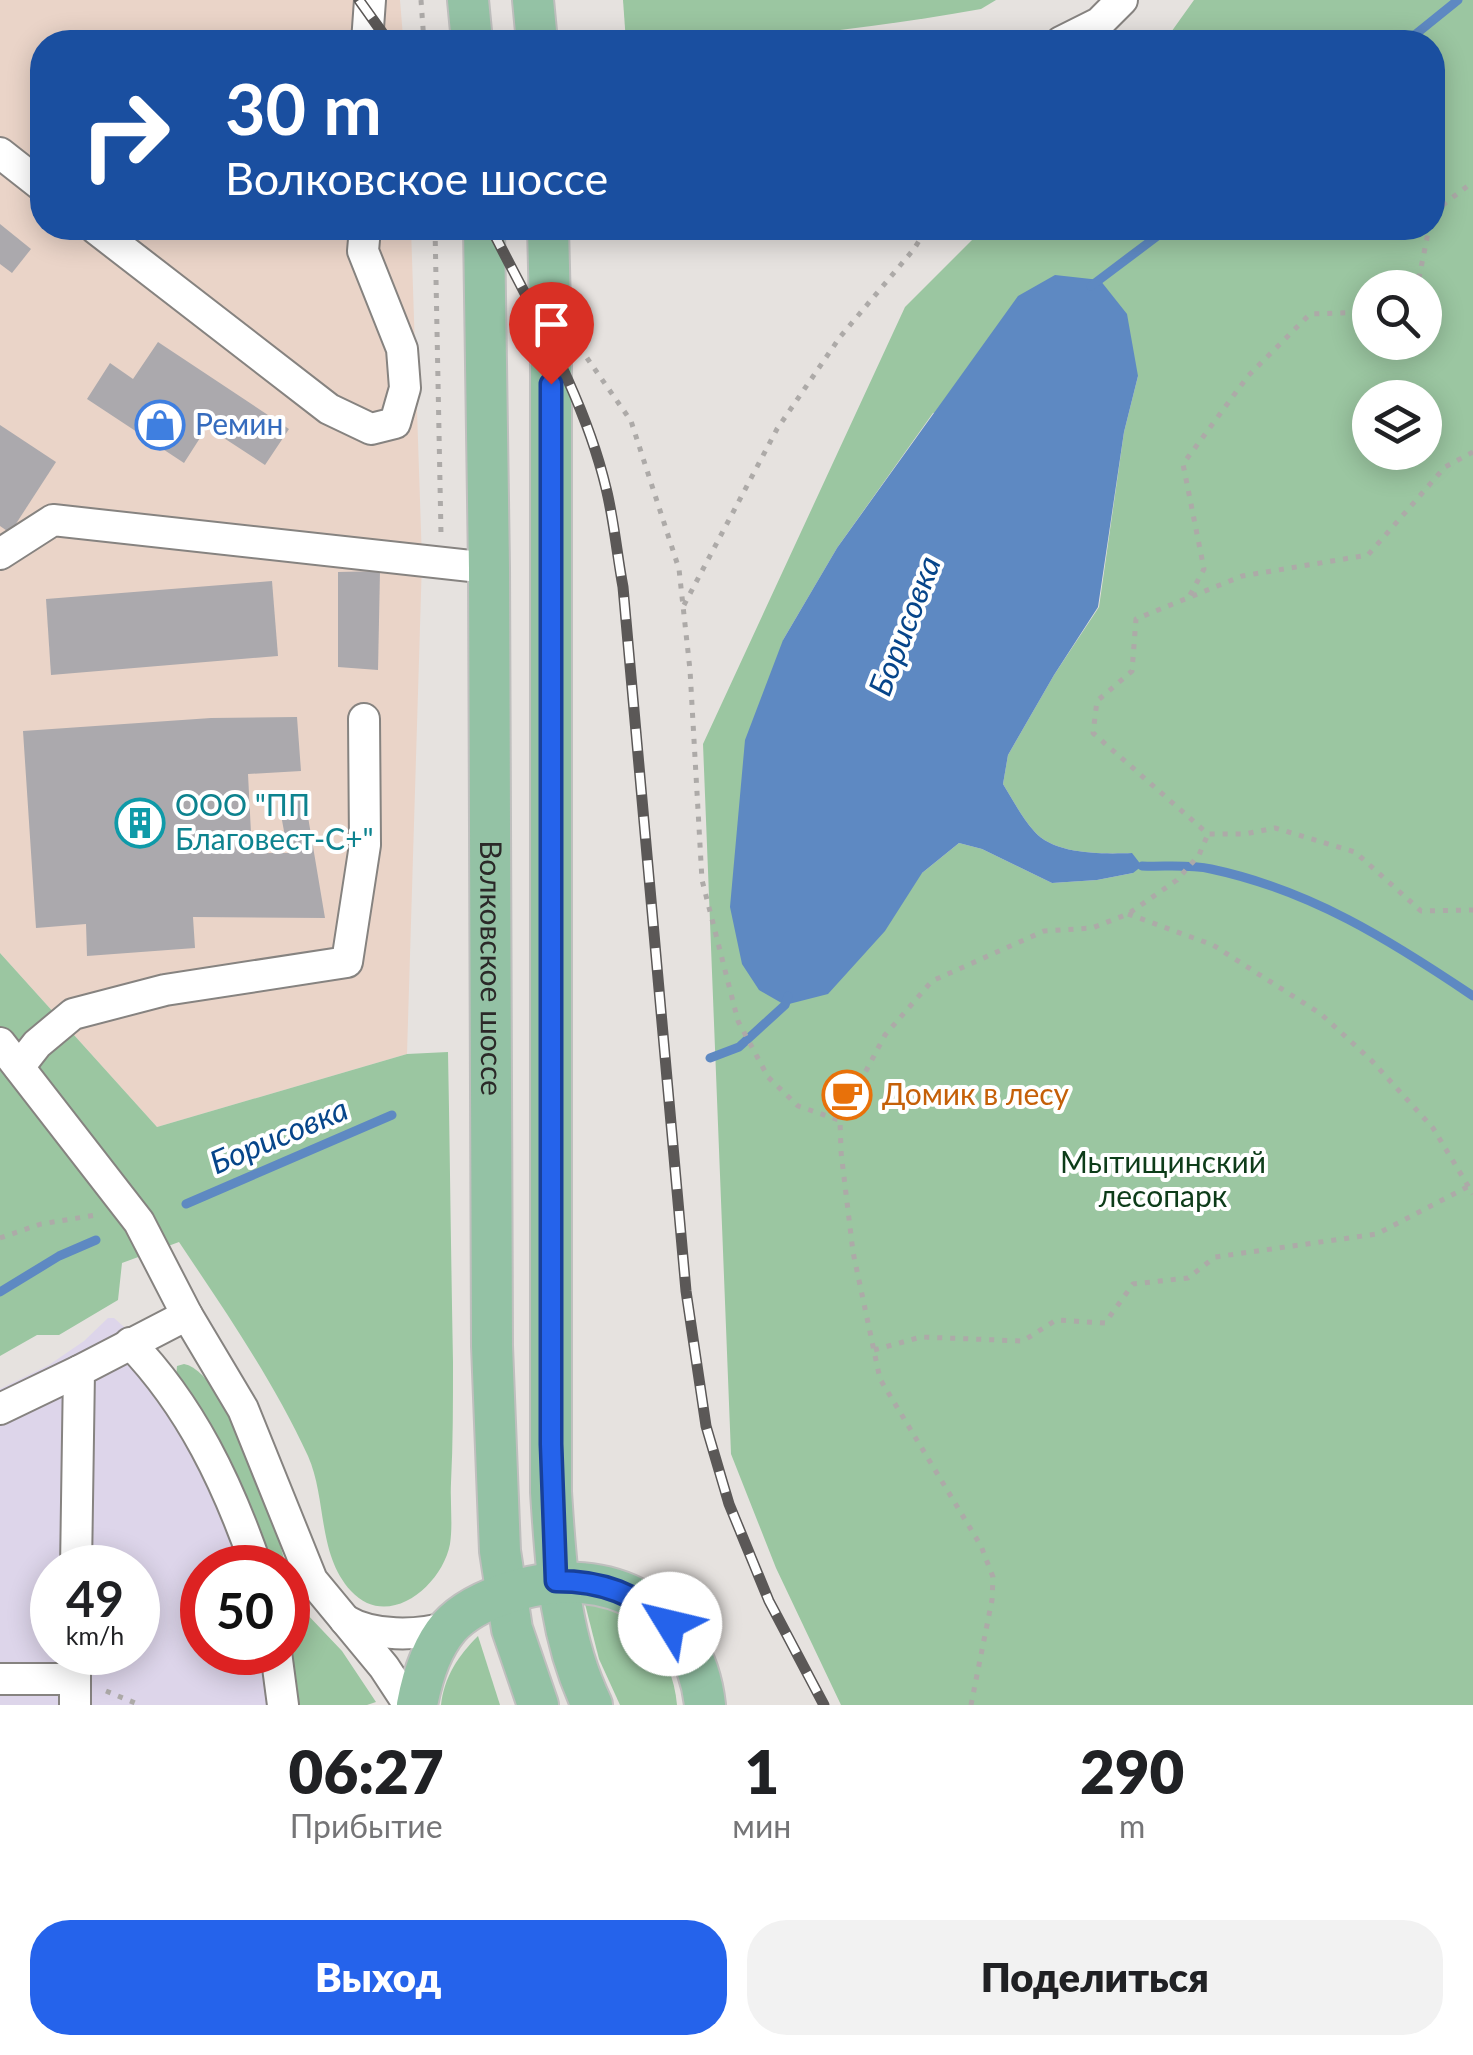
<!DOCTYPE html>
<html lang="ru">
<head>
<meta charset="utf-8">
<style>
  body { margin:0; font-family:Lato,sans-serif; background:#f2f2f2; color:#202124; height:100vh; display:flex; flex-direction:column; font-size:38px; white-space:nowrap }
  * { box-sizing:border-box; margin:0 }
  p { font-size:32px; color:#757577 }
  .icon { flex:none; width:55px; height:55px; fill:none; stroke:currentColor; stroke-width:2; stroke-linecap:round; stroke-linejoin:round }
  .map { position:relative; height:1705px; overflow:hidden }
  .details { display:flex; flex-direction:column; background:#fff; flex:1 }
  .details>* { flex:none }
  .hud { position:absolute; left:30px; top:30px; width:1415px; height:210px; border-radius:40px; box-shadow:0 5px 25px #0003; background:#1a4fa0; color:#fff; overflow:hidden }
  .buttons { position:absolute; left:1352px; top:270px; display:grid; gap:20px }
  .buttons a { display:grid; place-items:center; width:90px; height:90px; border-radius:50%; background:#fff; box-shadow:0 5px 25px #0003; font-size:50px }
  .speed { position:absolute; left:30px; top:1545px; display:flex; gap:20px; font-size:50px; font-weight:700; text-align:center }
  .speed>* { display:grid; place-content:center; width:130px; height:130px; border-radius:50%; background:#fff; box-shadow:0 5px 25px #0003; line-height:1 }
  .speed small { font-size:25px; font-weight:400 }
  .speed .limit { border:15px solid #d22; background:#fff; color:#111 }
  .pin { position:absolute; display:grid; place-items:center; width:85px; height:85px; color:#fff; margin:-102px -42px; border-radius:50% 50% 50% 0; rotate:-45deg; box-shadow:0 0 10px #0007 }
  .pin .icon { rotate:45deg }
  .me { position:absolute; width:110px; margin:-55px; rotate:306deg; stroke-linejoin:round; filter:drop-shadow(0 0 8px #0008) }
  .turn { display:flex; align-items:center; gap:35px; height:210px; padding:0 30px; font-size:45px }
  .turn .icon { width:130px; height:130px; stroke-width:2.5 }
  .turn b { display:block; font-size:70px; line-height:85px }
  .eta { display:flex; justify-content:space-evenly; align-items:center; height:170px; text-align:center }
  .eta b { font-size:60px; font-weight:800; line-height:70px }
  .cta { display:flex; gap:20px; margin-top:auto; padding:20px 30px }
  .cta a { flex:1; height:115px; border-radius:40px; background:#2563eb; color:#fff; font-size:40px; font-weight:800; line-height:115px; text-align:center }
  .cta a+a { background:#f2f2f2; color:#202124 }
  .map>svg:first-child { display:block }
</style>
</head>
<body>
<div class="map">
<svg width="1473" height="1705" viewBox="0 0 1473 1705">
  <rect width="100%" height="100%" fill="#e6e2df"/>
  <path fill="#ddd5ea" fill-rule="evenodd" d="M108 1318H114L170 1368 268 1567 202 1568V1652L287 1653 297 1705H0V1389L49 1365 84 1341ZM52 1568H138V1652H52Z"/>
  <polygon fill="#ead4c8" points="0,0 400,0 403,37 396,42 42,42 42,228 411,228 422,561 407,1054 157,1127 0,953"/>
  <g fill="#9bc6a1" fill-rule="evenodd">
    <path d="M623 0H996L981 9C862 30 747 43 626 42Z"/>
    <path d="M1194 0H1473V1705H841L776 1568 731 1454 703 744 905 307 984 228H1432V42H1164ZM1370 288H1425V342H1370ZM1138 376 1124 432 1099 607 1054 675 1008 755 1003 784C1013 800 1022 818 1034 831 1054 855 1103 854 1132 853L1133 873 1097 880 1052 883 982 849 959 843 922 873 783 640 837 548 933 413ZM1370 398H1425V452H1370Z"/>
    <path d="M0 953 157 1127 407 1054 448 1052C450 1155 451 1259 453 1362 453 1403 453 1443 451 1483 450 1503 453 1524 450 1544 442 1586 388 1631 351 1591 317 1554 327 1499 308 1456 273 1380 225 1311 179 1242L122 1263 118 1300 59 1335H37L0 1356Z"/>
    <path d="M184 1364C226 1371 277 1527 286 1567H268L176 1378 177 1366Z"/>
    <polygon points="288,1575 304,1611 342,1651 376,1702 367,1705 298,1705 288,1650"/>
    <path d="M584 1600C636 1615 672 1649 677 1705H620L599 1659Z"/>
    <path d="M478 1636 500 1705H441C444 1677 458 1656 478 1636Z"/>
  </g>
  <path fill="#5e89c2" d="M1055 275 1100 280 1127 314 1138 376 1124 432 1098 607 1054 675 1008 755 1003 784C1013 800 1022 818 1034 831 1054 855 1103 854 1132 853L1142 866 1133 873 1097 880 1052 883 982 849 959 843 922 873 885 931 828 994 785 1005 759 990 742 964 730 907 745 740 783 640 837 548 1018 296Z"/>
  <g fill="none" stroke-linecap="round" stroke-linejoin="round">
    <g stroke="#5e89c2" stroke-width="9">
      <polyline points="1406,42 1458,0"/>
      <polyline points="1091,286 1168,228"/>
      <path d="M1142 866C1164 867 1189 864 1211 869 1310 890 1390 940 1473 996"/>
      <polyline points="710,1058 739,1047 785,1005 788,996"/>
      <polyline points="186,1204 392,1115"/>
      <polyline points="0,1292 59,1256 96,1240"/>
    </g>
  </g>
  <g fill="#aba9ad">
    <polygon points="0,224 31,249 12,273 0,264"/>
    <polygon points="158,342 289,429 265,465 207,427 184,463 87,399 110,363 133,379"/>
    <polygon points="0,425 56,462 10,533 0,526"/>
    <polygon points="380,571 378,670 338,667 338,572"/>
    <polygon points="272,581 278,656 51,675 46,599"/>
    <polygon points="297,717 301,771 248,774 252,853 288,853 277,793 304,793 325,918 193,917 195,948 87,956 86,924 36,928 23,731 211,718"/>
  </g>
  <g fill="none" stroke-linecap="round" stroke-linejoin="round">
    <g stroke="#868380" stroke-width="34">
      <g id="minor">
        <polyline points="367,42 370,0"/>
        <polyline points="1061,42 1099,23 1122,0"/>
        <polyline points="0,153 42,186"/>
        <polyline points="95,228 329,409 371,429 395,423 405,388 402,349 363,251 365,228"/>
        <polyline points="0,554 53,520 489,568"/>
        <polyline points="0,1043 139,1222 187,1315 243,1409 312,1580 384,1667 409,1705"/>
        <polyline points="19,1067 37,1044 73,1014 165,990 347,962 365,845 364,719"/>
        <path d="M130 1343C191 1406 228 1484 257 1568"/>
        <polyline points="0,1409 79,1371"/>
        <polyline points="76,1568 79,1371 187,1315"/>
        <path d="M345 1620C373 1637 417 1636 449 1627"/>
        <polyline points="276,1652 283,1705"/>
        <polyline points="0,1679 75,1679"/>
        <polyline points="75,1705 75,1652"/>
      </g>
    </g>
    <g stroke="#bfbfbe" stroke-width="44">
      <g id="major">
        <polyline points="468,0 472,42"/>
        <polyline points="533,0 537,42"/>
        <path id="s1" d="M484 228 489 568 492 1346 500 1551 512 1629 538 1705"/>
        <path d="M548 228 551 347V1492C556 1567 559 1636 592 1705"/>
        <path d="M417 1705C422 1678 431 1648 449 1627 466 1608 493 1597 517 1590 607 1564 694 1606 705 1705"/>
      </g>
    </g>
    <g stroke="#adaaa8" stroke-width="5" stroke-dasharray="5 8" stroke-linecap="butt">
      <polyline points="421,0 424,42"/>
      <polyline points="1432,213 1473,182"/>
      <polyline points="435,228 441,534"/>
      <polyline points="1411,288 1418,283 1429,228"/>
      <polyline points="587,358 631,421 679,569 690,670 702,880 738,1021 768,1077 798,1106 839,1120"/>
      <polyline points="1473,452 1445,467 1368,555 1242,576 1136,619 1132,671 1097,701 1093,733 1208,834 1245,834 1275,828 1355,852 1421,911 1473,910"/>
      <polyline points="1190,595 1204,569 1183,464 1248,376 1310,314 1370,312"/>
      <polyline points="684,605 777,429 840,337 914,249 927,228"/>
      <polyline points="1128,914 1213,945 1321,1014 1372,1061 1433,1128 1473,1194"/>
      <polyline points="0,1238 41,1224 96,1215"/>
      <polyline points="874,1350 921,1337 1023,1341 1056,1320 1105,1323 1133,1284 1188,1278 1215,1257 1377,1234 1473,1184"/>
      <polyline points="106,1691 140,1705"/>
      <polyline points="971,1705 992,1600 993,1577 981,1546 880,1379 853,1252 841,1152 840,1120 885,1035 932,981 1044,931 1092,928 1128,914 1177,880 1199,855 1208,834"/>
    </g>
    <use href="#minor" stroke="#fff" stroke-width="30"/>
    <use href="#major" stroke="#94c2a5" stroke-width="40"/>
    <g stroke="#5b5857" stroke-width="11">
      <g id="rail">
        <polyline points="359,0 389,42"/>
        <path d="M491 228C533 311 584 396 606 488 614 520 617 555 623 587L686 1291 706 1426 729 1504 769 1601 824 1705"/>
      </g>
    </g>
    <use href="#rail" stroke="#fff" stroke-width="8" stroke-dasharray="22" stroke-linecap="butt"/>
  </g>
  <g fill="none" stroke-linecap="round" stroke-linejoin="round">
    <g stroke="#184099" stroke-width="25">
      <path id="route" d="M551 384V1444L556 1581C603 1581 635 1594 670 1624"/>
    </g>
    <use href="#route" stroke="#2563eb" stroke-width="18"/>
  </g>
  <defs>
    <g id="shop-ring" transform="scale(2.5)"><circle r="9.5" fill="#fff" stroke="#3f7fe0" stroke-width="1.5"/><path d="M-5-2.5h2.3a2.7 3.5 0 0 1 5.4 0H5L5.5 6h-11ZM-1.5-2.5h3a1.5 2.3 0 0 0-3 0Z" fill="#3f7fe0"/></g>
    <g id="building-ring" transform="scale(2.5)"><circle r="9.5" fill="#fff" stroke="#0f9aa8" stroke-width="1.5"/><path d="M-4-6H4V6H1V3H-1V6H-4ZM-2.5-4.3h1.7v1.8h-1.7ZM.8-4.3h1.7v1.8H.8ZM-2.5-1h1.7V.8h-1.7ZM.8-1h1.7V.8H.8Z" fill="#0f9aa8"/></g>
    <g id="cafe-ring" transform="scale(2.5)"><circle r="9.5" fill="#fff" stroke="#e8710a" stroke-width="1.5"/><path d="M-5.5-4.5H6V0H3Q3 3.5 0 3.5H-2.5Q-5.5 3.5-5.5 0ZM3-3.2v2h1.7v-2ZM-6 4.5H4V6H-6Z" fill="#e8710a"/></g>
  </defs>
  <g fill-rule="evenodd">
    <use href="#shop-ring" x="160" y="425"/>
    <use href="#building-ring" x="140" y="823"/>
    <use href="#cafe-ring" x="847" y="1095"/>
  </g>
  <g text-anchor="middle" stroke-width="8" stroke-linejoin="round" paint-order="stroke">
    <g font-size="30" fill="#366cbe" stroke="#fff" text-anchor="start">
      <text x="195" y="435">Ремин</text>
    </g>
    <g font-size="30" fill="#0d838f" stroke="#fff" text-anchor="start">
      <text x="175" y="816">ООО "ПП<tspan x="175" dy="34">Благовест-С+"</tspan></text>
    </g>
    <g font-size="30" fill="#2b2928" stroke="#fff">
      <text dy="10" stroke="none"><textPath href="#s1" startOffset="740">Волковское шоссе</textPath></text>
    </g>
    <g font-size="30" fill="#c56008" stroke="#fff" text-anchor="start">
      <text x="882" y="1105">Домик в лесу</text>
    </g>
    <g font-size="30" fill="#0d3c19" stroke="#fff">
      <text x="1163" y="1173">Мытищинский<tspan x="1163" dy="34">лесопарк</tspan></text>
    </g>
    <g font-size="32" font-style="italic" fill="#06458a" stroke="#fff">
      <text transform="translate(905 626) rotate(-69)" y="11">Борисовка</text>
      <text transform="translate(279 1136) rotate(-23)" y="11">Борисовка</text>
    </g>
  </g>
</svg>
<div class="buttons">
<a><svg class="icon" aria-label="search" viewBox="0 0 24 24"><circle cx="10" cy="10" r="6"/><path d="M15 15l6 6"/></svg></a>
<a><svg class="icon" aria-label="layers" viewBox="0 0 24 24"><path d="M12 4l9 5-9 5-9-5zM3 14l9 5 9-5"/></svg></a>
</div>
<div class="speed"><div>49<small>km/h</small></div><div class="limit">50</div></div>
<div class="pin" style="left:551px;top:384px;background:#d93025"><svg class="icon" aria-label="arrive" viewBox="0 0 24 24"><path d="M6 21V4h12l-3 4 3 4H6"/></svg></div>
<svg class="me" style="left:670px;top:1624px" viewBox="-20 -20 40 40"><circle r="19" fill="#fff"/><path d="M0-13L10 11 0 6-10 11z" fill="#2563eb"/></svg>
<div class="hud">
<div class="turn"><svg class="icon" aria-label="right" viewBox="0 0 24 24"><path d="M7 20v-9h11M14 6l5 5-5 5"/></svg><div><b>30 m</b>Волковское шоссе</div></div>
</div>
</div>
<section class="details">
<div class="eta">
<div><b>06:27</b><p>Прибытие</p></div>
<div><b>1</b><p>мин</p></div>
<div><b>290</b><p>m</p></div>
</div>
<div class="cta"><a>Выход</a><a>Поделиться</a></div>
</section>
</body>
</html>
